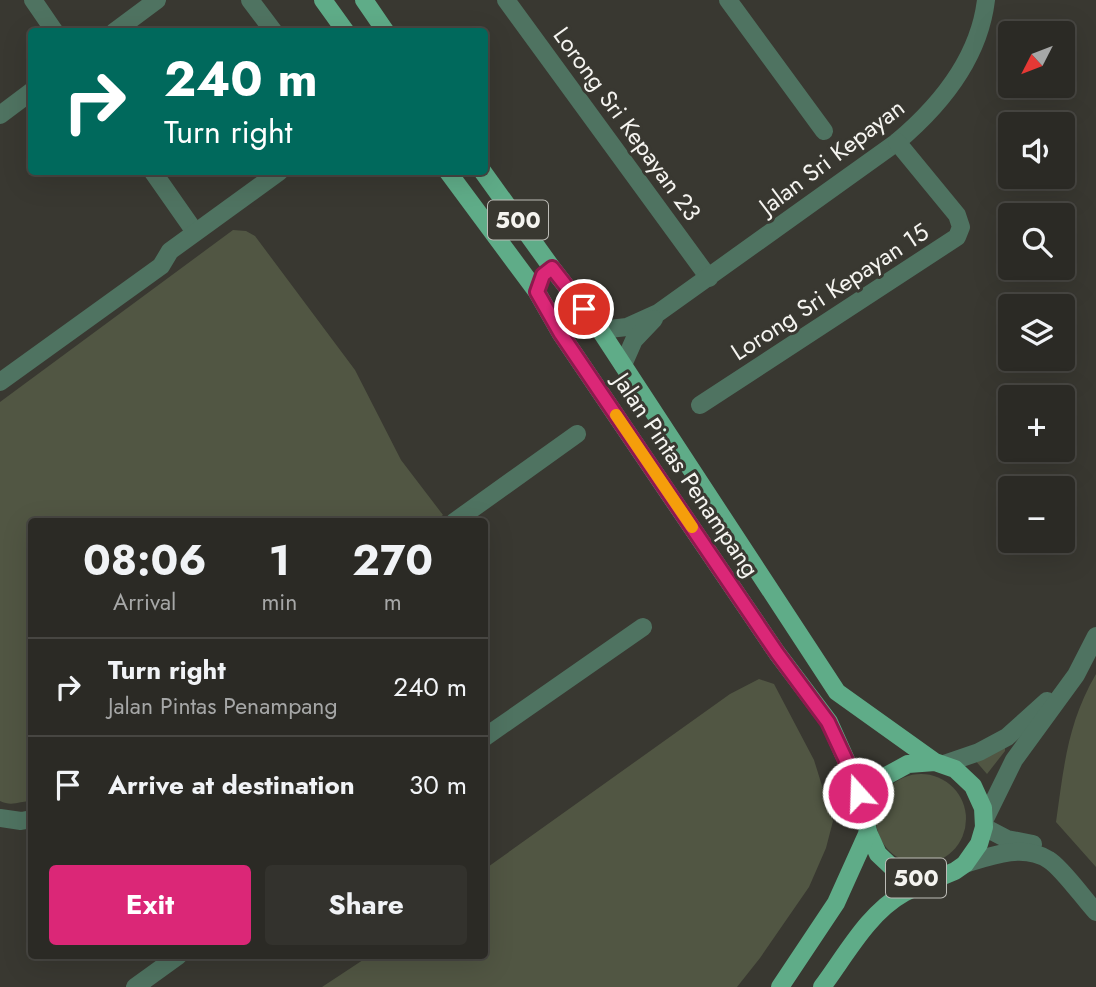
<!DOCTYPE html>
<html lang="en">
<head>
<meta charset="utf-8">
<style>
  body { margin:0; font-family:Jost,sans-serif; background:#33322d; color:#f1f3f6; height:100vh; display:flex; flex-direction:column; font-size:26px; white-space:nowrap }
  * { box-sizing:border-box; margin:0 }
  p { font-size:23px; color:#a6a7a7 }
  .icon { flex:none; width:38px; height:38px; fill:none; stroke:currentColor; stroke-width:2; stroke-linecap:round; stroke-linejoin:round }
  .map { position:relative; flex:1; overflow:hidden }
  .details { position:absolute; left:28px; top:518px; width:460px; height:441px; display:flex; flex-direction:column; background:#2b2a25; border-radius:7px; box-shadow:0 7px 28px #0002,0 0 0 2px #474642 }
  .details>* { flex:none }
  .hud { position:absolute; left:28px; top:28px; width:460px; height:147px; border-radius:7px; box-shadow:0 7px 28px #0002,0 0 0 2px #474642; background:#00695c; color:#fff; overflow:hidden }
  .needle { width:46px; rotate:228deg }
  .tools { position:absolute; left:998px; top:21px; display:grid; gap:14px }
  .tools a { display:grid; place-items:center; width:77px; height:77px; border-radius:7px; background:#2b2a25; box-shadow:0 7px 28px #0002,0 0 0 2px #474642; font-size:35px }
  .pin { position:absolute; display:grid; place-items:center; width:60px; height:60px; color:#fff; margin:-30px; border:4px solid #fff; border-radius:50%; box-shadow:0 2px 7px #0007 }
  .me { position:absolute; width:77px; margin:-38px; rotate:340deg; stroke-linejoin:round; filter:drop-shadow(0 0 5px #0008) }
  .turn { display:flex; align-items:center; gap:24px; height:147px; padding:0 21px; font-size:32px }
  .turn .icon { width:91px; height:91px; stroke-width:2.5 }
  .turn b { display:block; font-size:49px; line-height:60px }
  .eta { display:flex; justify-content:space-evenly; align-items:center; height:119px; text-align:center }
  .eta b { font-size:42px; font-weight:700; line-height:49px }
  .primary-button { display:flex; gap:14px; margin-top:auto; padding:14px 21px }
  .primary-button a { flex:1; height:80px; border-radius:7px; background:#db2777; color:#fff; font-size:28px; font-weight:700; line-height:80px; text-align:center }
  .primary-button a+a { background:#33322d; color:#f1f3f6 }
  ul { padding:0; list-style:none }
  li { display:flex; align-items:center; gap:21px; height:98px; padding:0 21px; border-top:2px solid #474642 }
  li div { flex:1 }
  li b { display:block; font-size:26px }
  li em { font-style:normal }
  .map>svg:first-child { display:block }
</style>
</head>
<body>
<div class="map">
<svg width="1096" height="987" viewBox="0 0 1096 987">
  <rect width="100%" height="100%" fill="#393831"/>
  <g fill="#515643">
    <path d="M233 230 246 231 255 236 355 370 401 460 443 515 434 522H32L31 801C20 801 12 807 0 801V402Z"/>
    <path d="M1096 674V867L1056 822C1064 767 1067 724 1096 674Z"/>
    <polygon points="759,679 774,684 814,760 833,821 826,848 809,887 760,958 737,987 322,987 369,956 485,956 485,869 730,694"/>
    <polygon points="1005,747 1005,751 987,774 974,759"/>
    <circle cx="921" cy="819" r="45"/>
  </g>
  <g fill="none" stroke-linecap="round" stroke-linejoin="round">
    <g stroke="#4f7361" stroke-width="18">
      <polyline points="33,0 55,32"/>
      <polyline points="250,0 274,32"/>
      <polyline points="506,0 709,278"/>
      <polyline points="728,0 824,131"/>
      <polyline points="114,32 157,0"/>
      <polyline points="0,115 32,91"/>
      <polyline points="153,172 195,232"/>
      <path d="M600 330 627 327 658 313 897 142C941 105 979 59 986 0"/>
      <polyline points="623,365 634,340 654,319"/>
      <polyline points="0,382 161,266 170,251 279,172"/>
      <polyline points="700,405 957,237 961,227 957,215 897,142"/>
      <polyline points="454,522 577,434"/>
      <polyline points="485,737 643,627"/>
      <polyline points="0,818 21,821 32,819"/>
      <polyline points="984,827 1007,839 1033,844"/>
      <path d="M965 864C990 856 1024 843 1049 860 1062 868 1084 899 1096 912"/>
      <polyline points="135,987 178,956"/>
    </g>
    <g stroke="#4f7361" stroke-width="18">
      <polyline points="944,764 979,752 1007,737 1047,701"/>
      <polyline points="984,821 1014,760 1076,675 1096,636"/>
    </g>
    <g stroke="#5fac88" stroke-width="18">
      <polyline points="323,0 346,32"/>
      <polyline points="364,0 386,32"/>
      <polyline points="448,172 537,292 561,334 680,510 777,653 829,722 851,771 865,815"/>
      <polyline points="483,172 552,268 600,330 837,692 935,762 955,769 973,786 983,808 984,827 979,844 965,864 955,871 943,876 919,878 896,871 878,854 868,832 865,815 872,795 886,776 908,764 935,762"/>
      <polyline points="780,987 836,903 868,832"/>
      <path d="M822 987C846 955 868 913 904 893 913 888 924 884 934 880"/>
    </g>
  </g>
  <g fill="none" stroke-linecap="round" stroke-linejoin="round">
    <g stroke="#8e194d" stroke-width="18">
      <polyline id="route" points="584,309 552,268 543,275 537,292 561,334 777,653 828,722 851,771 858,793"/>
    </g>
    <use href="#route" stroke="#db2777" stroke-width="12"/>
    <polyline stroke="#f59e0b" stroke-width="12" points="616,415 692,527"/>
  </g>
  <g text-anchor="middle" stroke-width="6" stroke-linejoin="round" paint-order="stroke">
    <g fill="#393831" stroke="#bdbcb7" stroke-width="2">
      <rect x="488" y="200.5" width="60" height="39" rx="5"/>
      <rect x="886" y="858.5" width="60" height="39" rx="5"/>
    </g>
    <g font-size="23" font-weight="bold" fill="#f5f4f0">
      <text x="518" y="228">500</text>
      <text x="916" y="886">500</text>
    </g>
    <g font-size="24" fill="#f5f4f0" stroke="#393831">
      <text transform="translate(627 124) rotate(54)" y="8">Lorong Sri Kepayan 23</text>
      <text transform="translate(832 157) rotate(-37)" y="8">Jalan Sri Kepayan</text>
      <text transform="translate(830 292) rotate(-33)" y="8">Lorong Sri Kepayan 15</text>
      <text transform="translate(686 475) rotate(56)" y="8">Jalan Pintas Penampang</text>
    </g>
  </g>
</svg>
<div class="tools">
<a><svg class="needle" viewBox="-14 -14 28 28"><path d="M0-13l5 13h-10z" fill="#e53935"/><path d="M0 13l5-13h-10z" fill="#a6a7a7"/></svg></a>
<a><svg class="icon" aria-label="sound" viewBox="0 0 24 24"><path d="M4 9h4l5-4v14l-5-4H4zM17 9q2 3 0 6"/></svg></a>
<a><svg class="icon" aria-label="search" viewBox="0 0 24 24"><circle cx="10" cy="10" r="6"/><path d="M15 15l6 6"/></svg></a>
<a><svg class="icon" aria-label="layers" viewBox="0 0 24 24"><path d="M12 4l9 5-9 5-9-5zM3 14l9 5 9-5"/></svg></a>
<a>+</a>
<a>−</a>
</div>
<div class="pin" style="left:584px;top:309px;background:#d93025"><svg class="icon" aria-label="arrive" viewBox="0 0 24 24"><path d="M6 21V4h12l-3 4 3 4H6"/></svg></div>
<svg class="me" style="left:858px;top:793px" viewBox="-20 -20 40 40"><circle r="17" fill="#db2777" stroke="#fff" stroke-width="3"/><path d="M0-11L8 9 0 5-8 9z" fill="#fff"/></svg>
<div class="hud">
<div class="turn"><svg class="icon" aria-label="right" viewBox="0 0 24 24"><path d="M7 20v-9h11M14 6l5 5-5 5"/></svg><div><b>240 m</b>Turn right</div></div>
</div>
<section class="details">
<div class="eta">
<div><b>08:06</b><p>Arrival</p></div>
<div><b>1</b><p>min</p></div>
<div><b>270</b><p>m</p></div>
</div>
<ul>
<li><svg class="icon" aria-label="right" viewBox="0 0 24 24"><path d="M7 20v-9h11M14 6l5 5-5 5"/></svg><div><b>Turn right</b><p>Jalan Pintas Penampang</p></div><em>240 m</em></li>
<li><svg class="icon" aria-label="arrive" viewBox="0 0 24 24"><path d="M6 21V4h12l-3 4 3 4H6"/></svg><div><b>Arrive at destination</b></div><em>30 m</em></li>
</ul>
<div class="primary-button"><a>Exit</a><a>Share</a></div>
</section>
</div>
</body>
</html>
